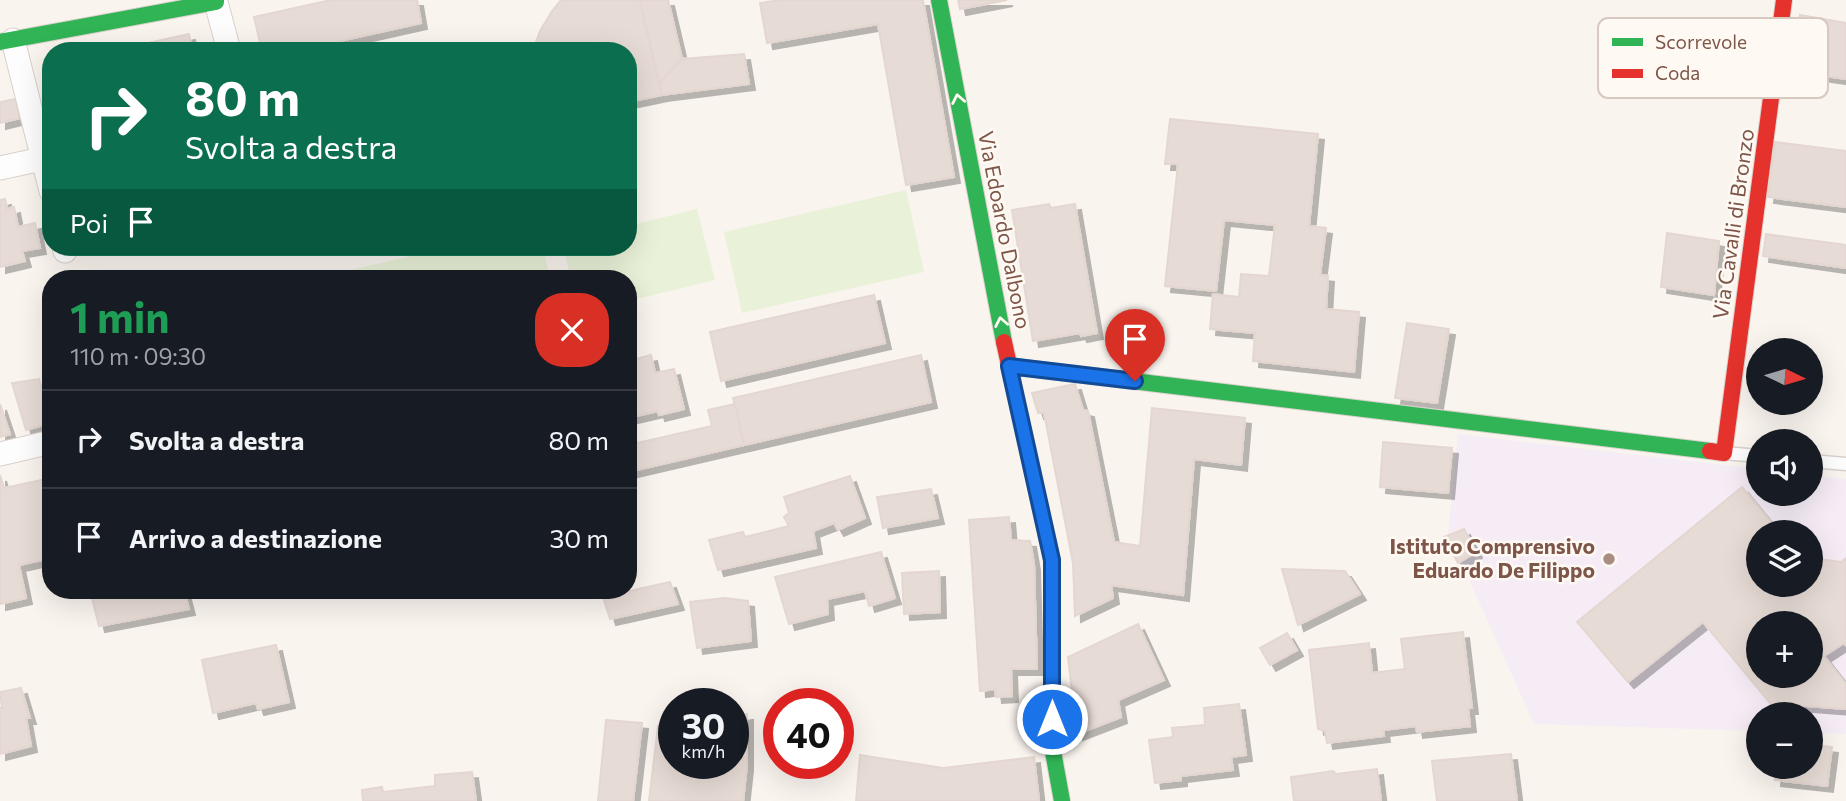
<!DOCTYPE html>
<html lang="it">
<head>
<meta charset="utf-8">
<style>
  body { margin:0; font-family:Commissioner,sans-serif; background:#20242c; color:#f1f3f6; height:100vh; display:flex; flex-direction:column; font-size:26px; white-space:nowrap }
  * { box-sizing:border-box; margin:0 }
  p { font-size:23px; color:#9ea1a6 }
  .icon { flex:none; width:38px; height:38px; fill:none; stroke:currentColor; stroke-width:2; stroke-linecap:round; stroke-linejoin:round }
  .map { position:relative; flex:1; overflow:hidden }
  .side { position:absolute; left:42px; top:270px; width:595px; height:329px; display:flex; flex-direction:column; background:#171b24; border-radius:28px; box-shadow:0 7px 28px #0002 }
  .side>* { flex:none }
  .guide { position:absolute; left:42px; top:42px; width:595px; height:214px; border-radius:28px; box-shadow:0 7px 28px #0002; background:#0b6e4f; color:#fff; overflow:hidden }
  .needle { width:46px; rotate:95deg }
  .tools { position:absolute; left:1746px; top:338px; display:grid; gap:14px }
  .tools a { display:grid; place-items:center; width:77px; height:77px; border-radius:50%; background:#171b24; box-shadow:0 7px 28px #0002; font-size:35px }
  .speed { position:absolute; left:658px; top:688px; display:flex; gap:14px; font-size:35px; font-weight:700; text-align:center }
  .speed>* { display:grid; place-content:center; width:91px; height:91px; border-radius:50%; background:#171b24; box-shadow:0 7px 28px #0002; line-height:1 }
  .speed small { font-size:18px; font-weight:400 }
  .speed .limit { border:10px solid #d22; background:#fff; color:#111 }
  .pin { position:absolute; display:grid; place-items:center; width:60px; height:60px; color:#fff; margin:-72px -30px; border-radius:50% 50% 50% 0; rotate:-45deg; box-shadow:0 0 7px #0007 }
  .pin .icon { rotate:45deg }
  .me { position:absolute; width:77px; margin:-38px; rotate:0deg; stroke-linejoin:round; filter:drop-shadow(0 0 5px #0008) }
  .turn { display:flex; align-items:center; gap:24px; height:147px; padding:0 28px; font-size:32px }
  .turn .icon { width:91px; height:91px; stroke-width:2.5 }
  .turn b { display:block; font-size:49px; line-height:60px }
  .then { display:flex; align-items:center; height:66px; padding:0 28px; background:#0003; gap:14px; font-size:26px }
  .round { display:grid; place-items:center; flex:none; width:74px; height:74px; border-radius:28px; background:#20242c }
  .overview { display:flex; align-items:center; justify-content:space-between; height:119px; padding:0 28px }
  h1 { font-size:42px; font-weight:700; line-height:52px; color:#1e9e55 }
  ul { padding:0; list-style:none }
  li { display:flex; align-items:center; gap:21px; height:98px; padding:0 28px; border-top:2px solid #363941 }
  li div { flex:1 }
  li b { display:block; font-size:26px }
  li em { font-style:normal }
  .map>svg:first-child { display:block }
</style>
</head>
<body>
<div class="map">
<svg width="1846" height="801" viewBox="0 0 1846 801">
  <defs>
    <filter id="shadow"><feDropShadow dx="6" dy="6" stdDeviation="0" flood-color="#0004"/></filter>
  </defs>
  <rect width="100%" height="100%" fill="#faf4ef"/>
  <path fill="#f5ecf6" fill-rule="evenodd" d="M1458 434 1759 469V494H1811V475L1846 479V734L1811 733V714H1759V731L1534 724 1448 533ZM1759 532H1811V584H1759ZM1759 623H1811V676H1759Z"/>
  <g fill="#e9f1d8">
    <polygon points="906,190 924,272 742,313 724,232"/>
    <polygon points="697,209 715,280 628,301 628,278 571,278 563,247 628,247 628,226"/>
    <polygon points="449,247 543,247 550,278 317,278"/>
  </g>
  <g fill="#e7dbd5" stroke="#e4d6d0" stroke-width="2" fill-rule="evenodd" filter="url(#shadow)">
    <polygon points="331,0 417,0 421,23 295,51 262,51 254,17"/>
    <polygon points="561,0 640,0 662,95 628,102 628,51 533,51 540,31 552,11"/>
    <polygon points="640,0 668,0 682,59 659,84"/>
    <polygon points="780,0 923,0 954,177 906,185 878,24 767,43 760,3"/>
    <polygon points="958,0 1007,0 960,9"/>
    <polygon points="1800,15 1846,23 1846,79 1790,71"/>
    <polygon points="189,34 192,51 112,51"/>
    <polygon points="744,54 749,84 662,95 659,84 682,59"/>
    <polygon points="16,99 20,118 0,123 0,102"/>
    <polygon points="1170,119 1318,134 1309,226 1326,228 1320,275 1328,276 1326,309 1359,312 1354,372 1253,361 1255,333 1210,329 1213,294 1239,297 1241,274 1269,276 1275,225 1224,220 1216,291 1165,286 1178,164 1165,164"/>
    <polygon points="1775,142 1846,151 1846,207 1768,197"/>
    <polygon points="5,199 7,209 14,207 18,227 35,223 40,248 22,251 25,261 0,267 0,200"/>
    <polygon points="1049,204 1051,208 1075,204 1097,333 1081,336 1080,333 1033,341 1012,210"/>
    <polygon points="1667,233 1719,241 1714,295 1661,287"/>
    <polygon points="1766,234 1846,245 1846,268 1763,256"/>
    <polygon points="874,295 885,343 721,381 710,332"/>
    <polygon points="51,321 51,355 43,323"/>
    <polygon points="1407,323 1449,329 1437,403 1395,398"/>
    <polygon points="651,355 655,373 674,369 684,409 659,415 658,411 628,418 628,361"/>
    <polygon points="921,355 931,402 744,445 733,398"/>
    <polygon points="39,379 50,423 26,430 12,383"/>
    <polygon points="1075,384 1083,410 1088,411 1114,542 1140,546 1152,408 1245,418 1241,465 1194,459 1183,595 1111,585 1113,598 1075,616 1073,563 1044,413 1038,413 1032,393"/>
    <polygon points="0,404 10,434 0,437"/>
    <polygon points="735,404 744,445 628,472 628,445 712,426 708,410"/>
    <polygon points="1383,442 1452,448 1448,493 1380,487"/>
    <polygon points="0,475 4,488 51,478 51,558 19,565 26,598 0,604"/>
    <polygon points="850,476 865,518 838,530 834,523 813,531 816,548 718,570 709,540 743,532 745,537 789,526 784,517 789,513 784,497"/>
    <path d="M1742 487 1774 526 1780 522 1789 532H1759V584H1811V558L1841 562 1846 558V645L1844 643 1824 656 1846 684V709L1794 705 1779 714 1703 622 1628 682 1577 622ZM1759 623H1811V676H1759Z"/>
    <polygon points="931,489 938,518 883,528 877,497"/>
    <polygon points="1009,517 1011,540 1030,541 1034,564 1037,669 1011,669 1012,696 996,697 995,689 980,691 969,520"/>
    <polygon points="1464,529 1476,552 1458,563 1444,537"/>
    <polygon points="881,552 895,598 869,606 865,591 827,599 828,614 789,624 775,577"/>
    <polygon points="1282,569 1345,571 1360,594 1298,625"/>
    <polygon points="939,571 940,612 904,614 902,573"/>
    <polygon points="670,582 678,604 610,619 603,597"/>
    <polygon points="90,590 184,590 189,609 99,626"/>
    <polygon points="725,598 748,601 751,641 697,648 690,602"/>
    <polygon points="1138,624 1164,680 1118,700 1121,717 1077,734 1068,657"/>
    <polygon points="1463,632 1472,708 1468,708 1470,726 1417,732 1416,726 1383,730 1384,736 1327,743 1325,731 1318,729 1309,650 1369,643 1372,673 1405,669 1401,639"/>
    <polygon points="1287,633 1297,650 1270,665 1260,648"/>
    <polygon points="276,645 289,702 258,709 256,703 213,713 202,660"/>
    <polygon points="21,688 30,718 26,718 31,746 0,754 0,708 2,708 0,692"/>
    <polygon points="1239,704 1246,755 1231,757 1233,770 1181,776 1181,780 1155,783 1149,740 1173,737 1172,728 1205,725 1204,708"/>
    <polygon points="747,714 747,765 743,801 649,801 658,726 674,724 674,763 733,763 733,716"/>
    <polygon points="606,720 642,723 633,801 598,801"/>
    <polygon points="1811,745 1832,747 1827,786 1775,780 1776,766 1811,766"/>
    <polygon points="1511,754 1517,801 1437,801 1432,761"/>
    <polygon points="860,755 943,768 1034,757 1039,801 856,801"/>
    <polygon points="1377,769 1381,801 1294,801 1291,777 1333,771 1336,774"/>
    <polygon points="472,772 476,801 363,801 362,790 382,787 383,792 435,786 435,775"/>
  </g>
  <g fill="none" stroke-linecap="round" stroke-linejoin="round">
    <g stroke="#dad0cb" stroke-width="15">
      <g id="lane">
        <polyline points="1724,453 1759,456"/>
        <polyline points="1811,461 1846,464"/>
      </g>
    </g>
    <g stroke="#dad0cb" stroke-width="25">
      <g id="street">
        <polyline points="216,2 229,51"/>
        <polyline points="13,40 51,191"/>
        <polyline points="0,168 51,157"/>
        <polyline points="64,247 65,251"/>
        <polyline points="0,454 51,442"/>
      </g>
    </g>
    <g stroke="#dbd1cc" stroke-width="18">
      <g id="fast">
        <polyline points="939,0 1004,342"/>
        <polyline points="0,42 216,2 216,0"/>
        <polyline points="1009,366 1710,451"/>
        <polyline points="1052,606 1052,746 1062,801"/>
      </g>
    </g>
    <g stroke="#dbd1cc" stroke-width="18">
      <g id="jam">
        <polyline points="1004,342 1052,560 1052,606"/>
        <polyline points="1710,451 1724,453 1784,0"/>
      </g>
    </g>
    <use href="#lane" stroke="#fefdfd" stroke-width="12"/>
    <use href="#street" stroke="#fefdfd" stroke-width="23"/>
    <use href="#fast" stroke="#30b455" stroke-width="16"/>
    <use href="#jam" stroke="#e5322d" stroke-width="16"/>
  </g>
  <defs><path id="oneway-chevron" d="M-2-3.5L2.5 0L-2 3.5" fill="none" stroke-width="1.6" stroke-linecap="round" stroke-linejoin="round" transform="scale(1.75)"/></defs>
  <g stroke="#fff9f3">
    <use href="#oneway-chevron" transform="translate(958 99) rotate(-101)"/>
    <use href="#oneway-chevron" transform="translate(1001 322) rotate(-101)"/>
  </g>
  <g fill="none" stroke-linecap="round" stroke-linejoin="round">
    <g stroke="#114b97" stroke-width="18">
      <polyline id="route" points="1052,719 1052,560 1009,366 1135,381"/>
    </g>
    <use href="#route" stroke="#1a73e8" stroke-width="12"/>
  </g>
  <circle fill="#a98d83" stroke="#fff9f3" stroke-width="2.5" cx="1609" cy="559" r="7"/>
  <g text-anchor="middle" stroke-width="5" stroke-linejoin="round" paint-order="stroke">
    <g font-size="21" fill="#7e5649" stroke="#fff9f3">
      <text transform="translate(1734 224) rotate(-82)" y="7">Via Cavalli di Bronzo</text>
      <text transform="translate(1004 230) rotate(79)" y="7">Via Edoardo Dalbono</text>
    </g>
    <g font-size="21" font-weight="bold" fill="#7e5649" stroke="#fff9f3" text-anchor="end">
      <text x="1595" y="554">Istituto Comprensivo<tspan x="1595" dy="24">Eduardo De Filippo</tspan></text>
    </g>
  </g>
  <rect x="1598" y="18" width="230" height="80" rx="10" fill="#fff9f3" stroke="#d8c8c0" stroke-width="2"/>
  <rect x="1612" y="38" width="31" height="8" fill="#30b455"/>
  <rect x="1612" y="69" width="31" height="9" fill="#e5322d"/>
  <g font-size="19" fill="#7e5649">
    <text x="1655" y="49">Scorrevole</text>
    <text x="1655" y="80">Coda</text>
  </g>
</svg>
<div class="tools">
<a><svg class="needle" viewBox="-14 -14 28 28"><path d="M0-13l5 13h-10z" fill="#e53935"/><path d="M0 13l5-13h-10z" fill="#9ea1a6"/></svg></a>
<a><svg class="icon" aria-label="sound" viewBox="0 0 24 24"><path d="M4 9h4l5-4v14l-5-4H4zM17 9q2 3 0 6"/></svg></a>
<a><svg class="icon" aria-label="layers" viewBox="0 0 24 24"><path d="M12 4l9 5-9 5-9-5zM3 14l9 5 9-5"/></svg></a>
<a>+</a>
<a>−</a>
</div>
<div class="speed"><div>30<small>km/h</small></div><div class="limit">40</div></div>
<div class="pin" style="left:1135px;top:381px;background:#d93025"><svg class="icon" aria-label="arrive" viewBox="0 0 24 24"><path d="M6 21V4h12l-3 4 3 4H6"/></svg></div>
<svg class="me" style="left:1052px;top:719px" viewBox="-20 -20 40 40"><circle r="17" fill="#1a73e8" stroke="#fff" stroke-width="3"/><path d="M0-11L8 9 0 5-8 9z" fill="#fff"/></svg>
<div class="guide">
<div class="turn"><svg class="icon" aria-label="right" viewBox="0 0 24 24"><path d="M7 20v-9h11M14 6l5 5-5 5"/></svg><div><b>80 m</b>Svolta a destra</div></div>
<div class="then">Poi<svg class="icon" aria-label="arrive" viewBox="0 0 24 24"><path d="M6 21V4h12l-3 4 3 4H6"/></svg></div>
</div>
<section class="side">
<div class="overview"><div><h1>1 min</h1><p>110 m · 09:30</p></div><a class="round" style="background:#d93025;color:#fff"><svg class="icon" aria-label="close" viewBox="0 0 24 24"><path d="M6 6l12 12M18 6L6 18"/></svg></a></div>
<ul>
<li><svg class="icon" aria-label="right" viewBox="0 0 24 24"><path d="M7 20v-9h11M14 6l5 5-5 5"/></svg><div><b>Svolta a destra</b></div><em>80 m</em></li>
<li><svg class="icon" aria-label="arrive" viewBox="0 0 24 24"><path d="M6 21V4h12l-3 4 3 4H6"/></svg><div><b>Arrivo a destinazione</b></div><em>30 m</em></li>
</ul>
</section>
</div>
</body>
</html>
